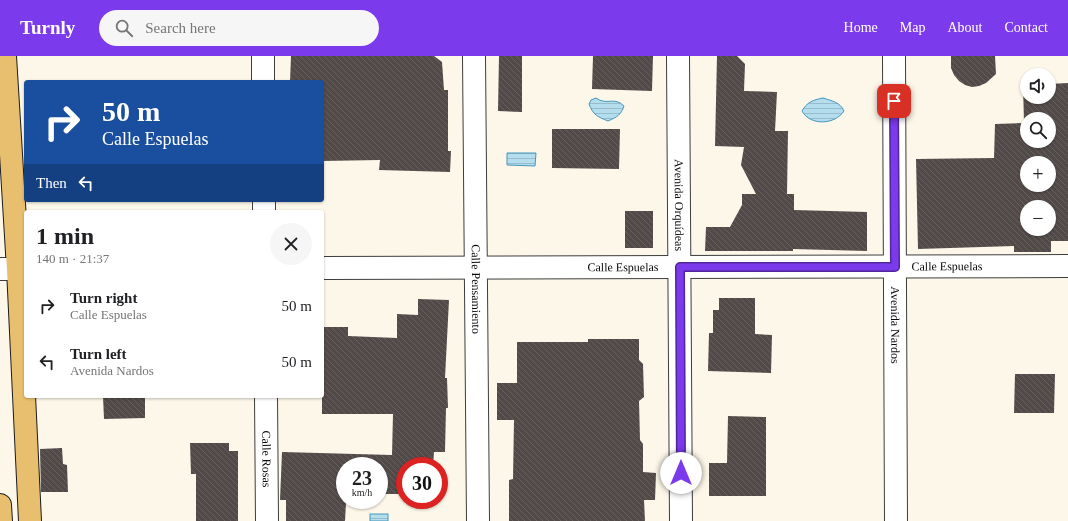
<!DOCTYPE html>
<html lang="en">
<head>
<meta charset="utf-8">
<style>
  body { margin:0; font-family:Georgia,serif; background:#f6f6f6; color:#202124; height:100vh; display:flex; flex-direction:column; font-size:15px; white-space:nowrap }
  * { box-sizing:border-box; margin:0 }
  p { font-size:13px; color:#757577 }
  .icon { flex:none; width:22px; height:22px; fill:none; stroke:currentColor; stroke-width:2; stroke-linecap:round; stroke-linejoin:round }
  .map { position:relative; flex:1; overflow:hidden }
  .side { position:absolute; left:24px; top:154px; width:300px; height:188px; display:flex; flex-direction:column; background:#fff; border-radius:4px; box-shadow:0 1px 3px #0004 }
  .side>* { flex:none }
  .hud { position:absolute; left:24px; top:24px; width:300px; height:122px; border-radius:4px; box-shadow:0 1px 3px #0004; background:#1a4fa0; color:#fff; overflow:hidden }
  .buttons { position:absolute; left:1020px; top:12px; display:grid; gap:8px }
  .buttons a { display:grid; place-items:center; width:36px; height:36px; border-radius:50%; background:#fff; box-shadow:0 1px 3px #0004; font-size:20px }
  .speed { position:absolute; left:336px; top:401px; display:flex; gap:8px; font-size:20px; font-weight:700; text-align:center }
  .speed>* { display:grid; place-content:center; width:52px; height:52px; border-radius:50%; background:#fff; box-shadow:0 1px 3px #0004; line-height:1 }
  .speed small { font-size:10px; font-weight:400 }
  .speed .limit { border:6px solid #d22; background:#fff; color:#111 }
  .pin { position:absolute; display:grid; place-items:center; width:34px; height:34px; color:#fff; margin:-17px; border-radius:8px; box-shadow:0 2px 6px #0006 }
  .me { position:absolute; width:44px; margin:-22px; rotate:0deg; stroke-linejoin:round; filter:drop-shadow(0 0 3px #0008) }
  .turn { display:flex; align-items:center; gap:14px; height:84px; padding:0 12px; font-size:18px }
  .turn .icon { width:52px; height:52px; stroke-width:2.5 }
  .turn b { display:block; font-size:28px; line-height:34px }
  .then { display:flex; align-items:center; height:38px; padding:0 12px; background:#0003; gap:8px; font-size:15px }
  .round { display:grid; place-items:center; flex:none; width:42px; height:42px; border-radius:21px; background:#f6f6f6 }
  .summary { display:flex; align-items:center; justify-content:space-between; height:68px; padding:0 12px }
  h1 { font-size:24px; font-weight:700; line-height:30px }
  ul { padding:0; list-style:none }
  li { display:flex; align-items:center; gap:12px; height:56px; padding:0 12px }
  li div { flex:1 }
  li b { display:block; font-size:15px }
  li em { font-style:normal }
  header { display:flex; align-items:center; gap:24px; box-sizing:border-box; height:56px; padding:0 20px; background:#7c3aed; color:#fff }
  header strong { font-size:19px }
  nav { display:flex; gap:22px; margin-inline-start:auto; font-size:14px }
  .search { width:280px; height:36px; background:#f6f6f6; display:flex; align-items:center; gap:10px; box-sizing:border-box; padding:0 14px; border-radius:22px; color:#757577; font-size:15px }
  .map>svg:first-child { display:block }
</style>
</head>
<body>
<header>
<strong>Turnly</strong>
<div class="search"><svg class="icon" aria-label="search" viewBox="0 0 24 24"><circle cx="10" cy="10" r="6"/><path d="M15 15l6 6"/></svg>Search here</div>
<nav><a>Home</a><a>Map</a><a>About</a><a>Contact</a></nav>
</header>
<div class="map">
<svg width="1068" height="465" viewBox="0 0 1068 465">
  <defs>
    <pattern id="water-rules" width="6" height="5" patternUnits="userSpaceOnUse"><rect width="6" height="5" fill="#b4ddee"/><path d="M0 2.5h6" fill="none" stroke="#99bccb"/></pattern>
    <pattern id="building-back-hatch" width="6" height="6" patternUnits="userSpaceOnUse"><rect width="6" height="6" fill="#514a48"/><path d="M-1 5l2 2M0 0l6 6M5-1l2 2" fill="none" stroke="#65605e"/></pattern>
  </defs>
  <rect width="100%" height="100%" fill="#fcf7e9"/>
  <g fill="url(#water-rules)" stroke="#4497bc">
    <path d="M596 42C607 50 614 40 624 50 621 59 617 61 608 65 598 61 593 59 589 48L591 44Z"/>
    <path d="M823 42C832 45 840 46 844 55 835 69 810 70 802 55 807 46 813 44 823 42Z"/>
    <polygon points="507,97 536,97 535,110 507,109"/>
    <rect x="370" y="458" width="18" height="7"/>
  </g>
  <g fill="url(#building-back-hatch)" fill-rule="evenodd">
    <polygon points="291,0 434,0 442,6 444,34 448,34 448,95 451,95 450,116 379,114 380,104 322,105 322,26 290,26"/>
    <polygon points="499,0 522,0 522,56 498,55"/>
    <polygon points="593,0 653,0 652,35 592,33"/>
    <polygon points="717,0 737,0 745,8 744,35 777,36 775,75 788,75 787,138 794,138 794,154 867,156 867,195 793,193 793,195 705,195 706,171 730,171 742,149 742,138 756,138 741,109 744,91 715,90"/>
    <polygon points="951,0 995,0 996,18 986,27 979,30 972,31 965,29 959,25 954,19 951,12"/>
    <path d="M1068 27V185H1051V196H1014V190L918 193 916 103 994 102 995 68 1024 67 1023 28H1027V41H1049V28ZM1027 63H1049V85H1027ZM1027 107H1049V129H1027ZM1027 151H1049V173H1027Z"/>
    <polygon points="552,73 620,73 619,113 552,112"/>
    <rect x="625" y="155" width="28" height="37"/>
    <polygon points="719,242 755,242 755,278 772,279 771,317 708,315 709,277 713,277 713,254 719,254"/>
    <polygon points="418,243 449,244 445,322 447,322 448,352 446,352 445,396 434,396 433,410 405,410 405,438 379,438 379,410 345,410 345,444 351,444 351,448 346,447 345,465 286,465 286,444 280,444 282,396 392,399 393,358 322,358 322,271 348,271 348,280 397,282 397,258 418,259"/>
    <polygon points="588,283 639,283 639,304 643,308 644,341 639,345 640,384 643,388 643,416 656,417 655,444 644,444 645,465 509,465 509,424 513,423 514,364 497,364 497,327 517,327 517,286 588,286"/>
    <polygon points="1015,318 1055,318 1054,357 1014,357"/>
    <polygon points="103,340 145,340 145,362 104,363"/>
    <polygon points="728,360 766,361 766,440 709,440 709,407 727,407"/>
    <polygon points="190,387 229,387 229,395 238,395 238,465 196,465 196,418 191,418"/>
    <polygon points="62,392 63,408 67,409 68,436 41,436 40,393"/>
  </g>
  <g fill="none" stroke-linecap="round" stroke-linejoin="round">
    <g stroke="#3d3d3d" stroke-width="24">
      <g id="street">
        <polyline points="263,0 263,26"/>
        <path id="s1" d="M474 0 478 465"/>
        <path id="s2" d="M678 0 681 465"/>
        <path id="s3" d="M894 0 896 465"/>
        <polyline points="264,144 264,156"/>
        <path id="s4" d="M322 212 1068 210"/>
        <polyline points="0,213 26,213"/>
        <path id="s5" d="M266 340 267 465"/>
      </g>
    </g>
    <g stroke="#1b1b1b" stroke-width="24">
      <g id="primary">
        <polyline points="5,0 18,213 30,465"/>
        <polyline points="0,449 1,465"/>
      </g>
    </g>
    <use href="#street" stroke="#fff" stroke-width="22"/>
    <use href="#primary" stroke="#e8bf6e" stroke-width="22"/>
  </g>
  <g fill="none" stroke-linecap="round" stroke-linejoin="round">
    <g stroke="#51269a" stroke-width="10">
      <polyline id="route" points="681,417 680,211 895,211 894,45"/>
    </g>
    <use href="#route" stroke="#7c3aed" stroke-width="7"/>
  </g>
  <g text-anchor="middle" stroke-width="4" stroke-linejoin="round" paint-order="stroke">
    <g font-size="12" fill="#0a0a0a" stroke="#fff">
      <text dy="4" stroke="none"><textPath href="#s2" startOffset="149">Avenida Orquídeas</textPath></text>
      <text dy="4" stroke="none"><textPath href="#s4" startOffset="625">Calle Espuelas</textPath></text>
      <text dy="4" stroke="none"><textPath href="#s4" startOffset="301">Calle Espuelas</textPath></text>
      <text dy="4" stroke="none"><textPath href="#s1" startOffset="233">Calle Pensamiento</textPath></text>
      <text dy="4" stroke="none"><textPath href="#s3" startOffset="269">Avenida Nardos</textPath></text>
      <text dy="4" stroke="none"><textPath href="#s5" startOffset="63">Calle Rosas</textPath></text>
    </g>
  </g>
</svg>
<div class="buttons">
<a><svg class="icon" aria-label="sound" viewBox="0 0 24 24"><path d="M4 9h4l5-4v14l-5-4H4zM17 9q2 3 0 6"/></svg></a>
<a><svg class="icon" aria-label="search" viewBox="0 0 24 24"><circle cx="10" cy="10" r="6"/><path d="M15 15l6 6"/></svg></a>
<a>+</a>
<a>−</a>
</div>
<div class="speed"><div>23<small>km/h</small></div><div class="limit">30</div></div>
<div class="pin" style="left:894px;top:45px;background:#d93025"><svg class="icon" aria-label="arrive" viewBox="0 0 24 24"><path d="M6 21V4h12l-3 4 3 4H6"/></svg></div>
<svg class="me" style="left:681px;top:417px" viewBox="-20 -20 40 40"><circle r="19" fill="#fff"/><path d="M0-13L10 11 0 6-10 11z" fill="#7c3aed"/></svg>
<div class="hud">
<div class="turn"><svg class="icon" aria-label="right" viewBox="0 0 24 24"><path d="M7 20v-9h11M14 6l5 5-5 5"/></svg><div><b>50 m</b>Calle Espuelas</div></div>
<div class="then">Then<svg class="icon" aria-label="left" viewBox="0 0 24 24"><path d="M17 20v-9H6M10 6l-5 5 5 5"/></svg></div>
</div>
<section class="side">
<div class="summary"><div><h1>1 min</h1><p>140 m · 21:37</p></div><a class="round"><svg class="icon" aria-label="close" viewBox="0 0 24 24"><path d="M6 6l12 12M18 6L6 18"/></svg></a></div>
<ul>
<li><svg class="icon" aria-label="right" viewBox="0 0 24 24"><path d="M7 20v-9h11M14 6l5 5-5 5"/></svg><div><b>Turn right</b><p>Calle Espuelas</p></div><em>50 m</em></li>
<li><svg class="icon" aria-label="left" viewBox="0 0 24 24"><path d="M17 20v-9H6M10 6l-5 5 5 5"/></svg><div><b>Turn left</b><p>Avenida Nardos</p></div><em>50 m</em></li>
</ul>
</section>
</div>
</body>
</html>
